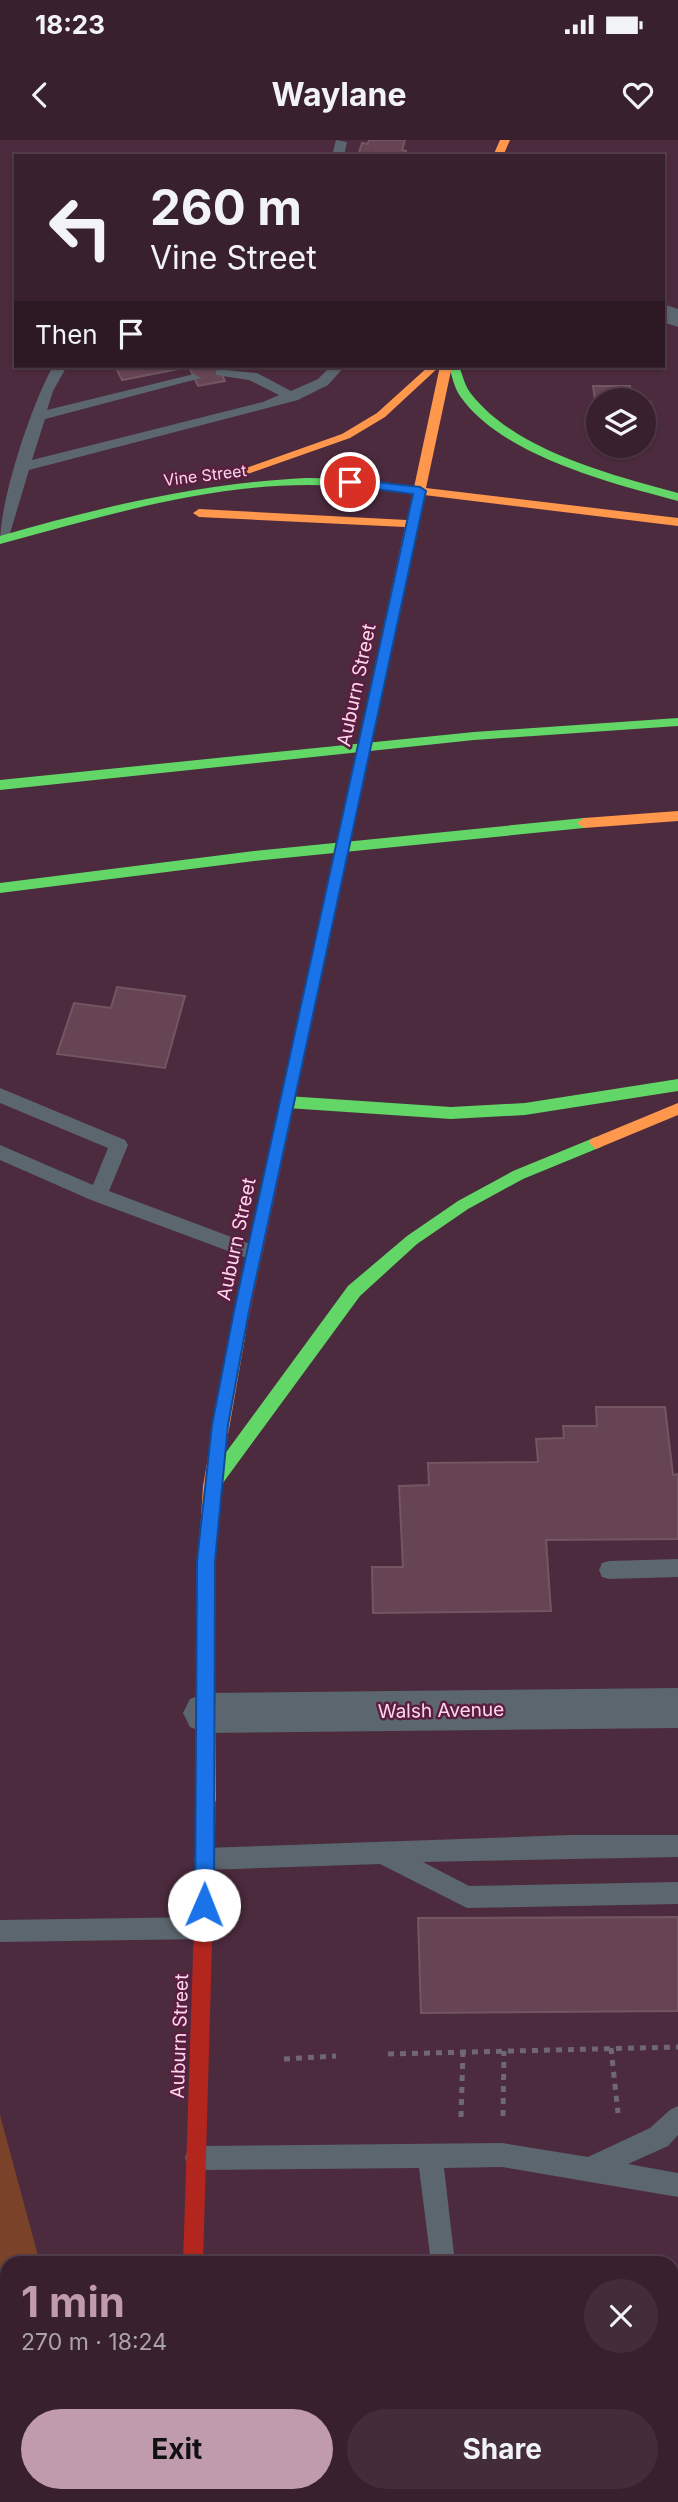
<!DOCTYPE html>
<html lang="en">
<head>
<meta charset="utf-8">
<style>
  body { margin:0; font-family:Inter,sans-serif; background:#442d3a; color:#f1f3f6; height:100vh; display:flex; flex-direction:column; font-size:26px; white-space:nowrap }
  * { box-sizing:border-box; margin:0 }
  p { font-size:23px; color:#aba3aa }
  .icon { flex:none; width:38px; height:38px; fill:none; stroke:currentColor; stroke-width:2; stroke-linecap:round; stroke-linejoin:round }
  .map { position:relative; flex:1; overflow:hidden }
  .sheet { position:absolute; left:0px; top:2116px; width:679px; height:247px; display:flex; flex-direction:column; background:#39202e; border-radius:21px 21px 0 0; box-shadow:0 2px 5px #0004,0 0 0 2px #533e4a }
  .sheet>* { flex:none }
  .banner { position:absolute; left:14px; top:14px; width:651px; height:214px; border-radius:0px; box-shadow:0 2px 5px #0004,0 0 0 2px #533e4a; background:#39202e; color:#f1f3f6; overflow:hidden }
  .controls { position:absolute; left:586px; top:248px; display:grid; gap:14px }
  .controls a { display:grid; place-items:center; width:70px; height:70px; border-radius:50%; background:#39202e; box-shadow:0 2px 5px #0004,0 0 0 2px #533e4a; font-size:35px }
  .pin { position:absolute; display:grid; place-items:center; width:60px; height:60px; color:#fff; margin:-30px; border:4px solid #fff; border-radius:50%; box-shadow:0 2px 7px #0007 }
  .me { position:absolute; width:77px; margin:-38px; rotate:1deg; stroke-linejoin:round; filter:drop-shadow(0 0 5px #0008) }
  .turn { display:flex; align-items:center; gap:24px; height:147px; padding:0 21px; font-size:32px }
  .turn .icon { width:91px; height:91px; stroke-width:2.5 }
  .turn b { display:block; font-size:49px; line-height:60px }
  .then { display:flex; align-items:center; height:66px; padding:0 21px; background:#0003; gap:14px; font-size:26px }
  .round { display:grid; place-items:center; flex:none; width:74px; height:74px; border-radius:37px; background:#442d3a }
  .summary { display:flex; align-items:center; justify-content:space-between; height:119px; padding:0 21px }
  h1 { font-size:42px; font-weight:700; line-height:52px; color:#c09bae }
  .cta { display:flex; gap:14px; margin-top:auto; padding:14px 21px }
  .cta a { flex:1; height:80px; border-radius:42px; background:#c09bae; color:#111; font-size:28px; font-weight:700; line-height:80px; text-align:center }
  .cta a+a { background:#442d3a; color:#f1f3f6 }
  .status { display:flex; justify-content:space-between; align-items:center; height:49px; padding:0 35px; background:#39202e; direction:ltr }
  .status svg { height:19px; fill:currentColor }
  header { display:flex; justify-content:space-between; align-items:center; height:91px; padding:0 21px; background:#39202e; font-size:32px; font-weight:700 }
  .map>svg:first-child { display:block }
</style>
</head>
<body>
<div class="status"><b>18:23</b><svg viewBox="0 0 49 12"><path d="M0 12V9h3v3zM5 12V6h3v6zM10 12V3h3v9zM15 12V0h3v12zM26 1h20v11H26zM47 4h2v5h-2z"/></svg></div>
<header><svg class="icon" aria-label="back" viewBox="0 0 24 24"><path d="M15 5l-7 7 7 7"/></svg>Waylane<svg class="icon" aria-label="heart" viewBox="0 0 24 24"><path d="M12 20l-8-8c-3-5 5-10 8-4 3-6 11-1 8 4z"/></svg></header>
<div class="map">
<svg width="678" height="2362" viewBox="0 0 678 2362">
  <rect width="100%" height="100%" fill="#4c2b3e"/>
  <polygon fill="#794229" points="0,1975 40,2123 7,2123 7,2356 41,2356 40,2362 0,2362"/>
  <g fill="#674453" stroke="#725661" stroke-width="2">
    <polygon points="369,0 405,0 402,10 406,11 404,16 358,16 362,3 368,4"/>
    <polygon points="115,226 218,226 225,241 198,246 189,227 122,240"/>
    <polygon points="593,246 630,246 633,261 598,261 598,280"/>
    <polygon points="651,262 655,278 644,278 644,263"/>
    <polygon points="117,847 185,856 165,928 57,914 74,863 111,868"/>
    <polygon points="596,1267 665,1267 673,1335 678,1334 678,1399 546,1400 551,1471 373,1473 372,1427 403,1427 399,1346 429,1345 428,1323 538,1322 536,1299 564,1298 563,1286 597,1286"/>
    <polygon points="678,1777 678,1871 421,1873 418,1778"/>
  </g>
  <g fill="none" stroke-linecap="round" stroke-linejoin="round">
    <g stroke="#6f6874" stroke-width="5" stroke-dasharray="6 6" stroke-linecap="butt">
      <polyline points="611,1908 618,1973"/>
      <polyline points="388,1914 678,1907"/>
      <polyline points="284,1919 336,1916"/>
      <polyline points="503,1976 504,1911"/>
      <polyline points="461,1977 463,1912"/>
    </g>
    <g fill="#5c666e" fill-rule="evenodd">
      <polygon points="336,0 347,2 344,16 332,16"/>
      <path d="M53 226H67L53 251 47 270 194 234 201 238 45 279 32 320 263 262 279 255 249 240 216 235V229L257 233 291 251 318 239 331 226H345L328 245 298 260 29 330 8 400 0 404C0 359 31 266 53 226Z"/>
      <polygon points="0,948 125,1000 128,1005 109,1051 261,1108 263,1113 261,1118 247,1118 91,1060 0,1020 0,1005 93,1045 108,1008 0,963"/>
      <polygon points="678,1419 678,1437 609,1439 602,1437 599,1430 602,1423 609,1421"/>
      <polygon points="571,1695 678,1695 678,1717 423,1722 469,1746 678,1742 678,1764 467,1768 380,1724 205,1730 197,1727 194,1719 197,1711 205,1708"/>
      <polygon points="204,1777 212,1780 215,1788 212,1796 204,1799 0,1802 0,1780"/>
      <polygon points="678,1966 678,1995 668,2006 628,2024 678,2033 678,2057 502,2027 444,2028 455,2123 431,2123 419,2028 197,2030 188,2027 185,2018 188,2009 197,2006 502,2003 588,2017 650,1988 670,1970"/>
      <rect x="672" y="2198" width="6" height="26"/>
    </g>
    <g fill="#5c666e" fill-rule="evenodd">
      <polygon points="663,164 678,169 678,187 663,182"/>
      <polygon points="678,1548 678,1588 205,1593 190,1587 183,1573 190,1559 205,1553"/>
    </g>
    <g fill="#63d668" fill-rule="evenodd">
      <path d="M449 226H459C463 236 465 247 472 255 517 311 611 335 678 353V361C611 343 502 316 460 256 454 247 452 236 449 226Z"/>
      <path d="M306 338 360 339 420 347 426 351 420 355C383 349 346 345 308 345 203 345 101 377 0 404V396C101 367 201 343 306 338Z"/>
      <polygon points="678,578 678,586 474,600 0,650 0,640 474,592"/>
      <polygon points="584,678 591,683 584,688 254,721 0,753 0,743 254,711"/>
      <polygon points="678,939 678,951 525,975 451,979 287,968 280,962 287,956 451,967 525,963"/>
      <polygon points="596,997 603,1003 601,1007 523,1039 468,1069 417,1104 360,1156 217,1351 211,1353 205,1351 203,1346 205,1341 348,1146 407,1096 458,1061 513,1031"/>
      <polygon points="171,2356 193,2356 192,2362 170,2362"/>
    </g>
    <g fill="#ff974d" fill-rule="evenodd">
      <polygon points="500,0 510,0 503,16 493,16"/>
      <polygon points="429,226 452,226 426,348 678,378 678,386 424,355 334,779 327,784 320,779 405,387 199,377 193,373 199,369 407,380 440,226 385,277 350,298 239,337 235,338 229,334 342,294 377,273"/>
      <polygon points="678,671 678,681 584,688 577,683 584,678"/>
      <polygon points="678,963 678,975 596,1009 589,1003 591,999"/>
      <polygon points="238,1185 244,1187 246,1192 219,1346 214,1459 216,1662 213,1668 207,1671 201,1668 198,1662 196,1459 203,1346 230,1192 232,1187"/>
    </g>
    <g fill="#b3261e" fill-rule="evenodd">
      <polygon points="327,774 334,779 246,1192 244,1197 232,1197 230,1192 320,779"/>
      <polygon points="207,1653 213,1656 216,1662 203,2123 183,2123 198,1662 201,1656"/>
    </g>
  </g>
  <polygon fill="#1a73e8" stroke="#114b97" stroke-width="2" points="350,339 420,347 426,351 249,1171 228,1285 215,1421 214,1765 211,1772 204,1775 198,1772 195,1765 197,1421 212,1285 234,1171 413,354 346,345 344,342"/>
  <g text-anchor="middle" stroke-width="5" stroke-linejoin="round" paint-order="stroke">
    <g font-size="16" fill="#fed7ea" stroke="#5a1e40">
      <text transform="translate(205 335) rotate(-7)" y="6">Vine Street</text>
    </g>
    <g font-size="19" fill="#fed7ea" stroke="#5a1e40">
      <text transform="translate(356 545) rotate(-78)" y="7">Auburn Street</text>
      <text transform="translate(236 1099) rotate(-78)" y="7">Auburn Street</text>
      <text transform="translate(441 1570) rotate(-1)" y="7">Walsh Avenue</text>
      <text transform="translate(179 1896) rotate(-88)" y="7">Auburn Street</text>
    </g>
  </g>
</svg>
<div class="controls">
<a><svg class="icon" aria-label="layers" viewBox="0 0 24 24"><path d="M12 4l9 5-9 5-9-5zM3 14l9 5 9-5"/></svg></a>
</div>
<div class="pin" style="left:350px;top:342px;background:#d93025"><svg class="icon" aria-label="arrive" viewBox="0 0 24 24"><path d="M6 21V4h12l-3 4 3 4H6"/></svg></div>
<svg class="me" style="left:204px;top:1765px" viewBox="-20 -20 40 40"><circle r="19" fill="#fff"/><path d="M0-13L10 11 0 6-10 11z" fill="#1a73e8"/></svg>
<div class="banner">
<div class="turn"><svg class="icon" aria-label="left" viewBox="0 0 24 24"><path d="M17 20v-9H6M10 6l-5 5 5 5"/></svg><div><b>260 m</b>Vine Street</div></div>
<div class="then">Then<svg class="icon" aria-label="arrive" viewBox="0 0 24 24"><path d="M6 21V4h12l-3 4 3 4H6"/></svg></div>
</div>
<section class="sheet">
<div class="summary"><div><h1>1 min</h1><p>270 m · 18:24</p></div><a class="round"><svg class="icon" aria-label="close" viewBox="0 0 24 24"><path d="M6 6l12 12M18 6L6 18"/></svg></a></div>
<div class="cta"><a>Exit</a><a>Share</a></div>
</section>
</div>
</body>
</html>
